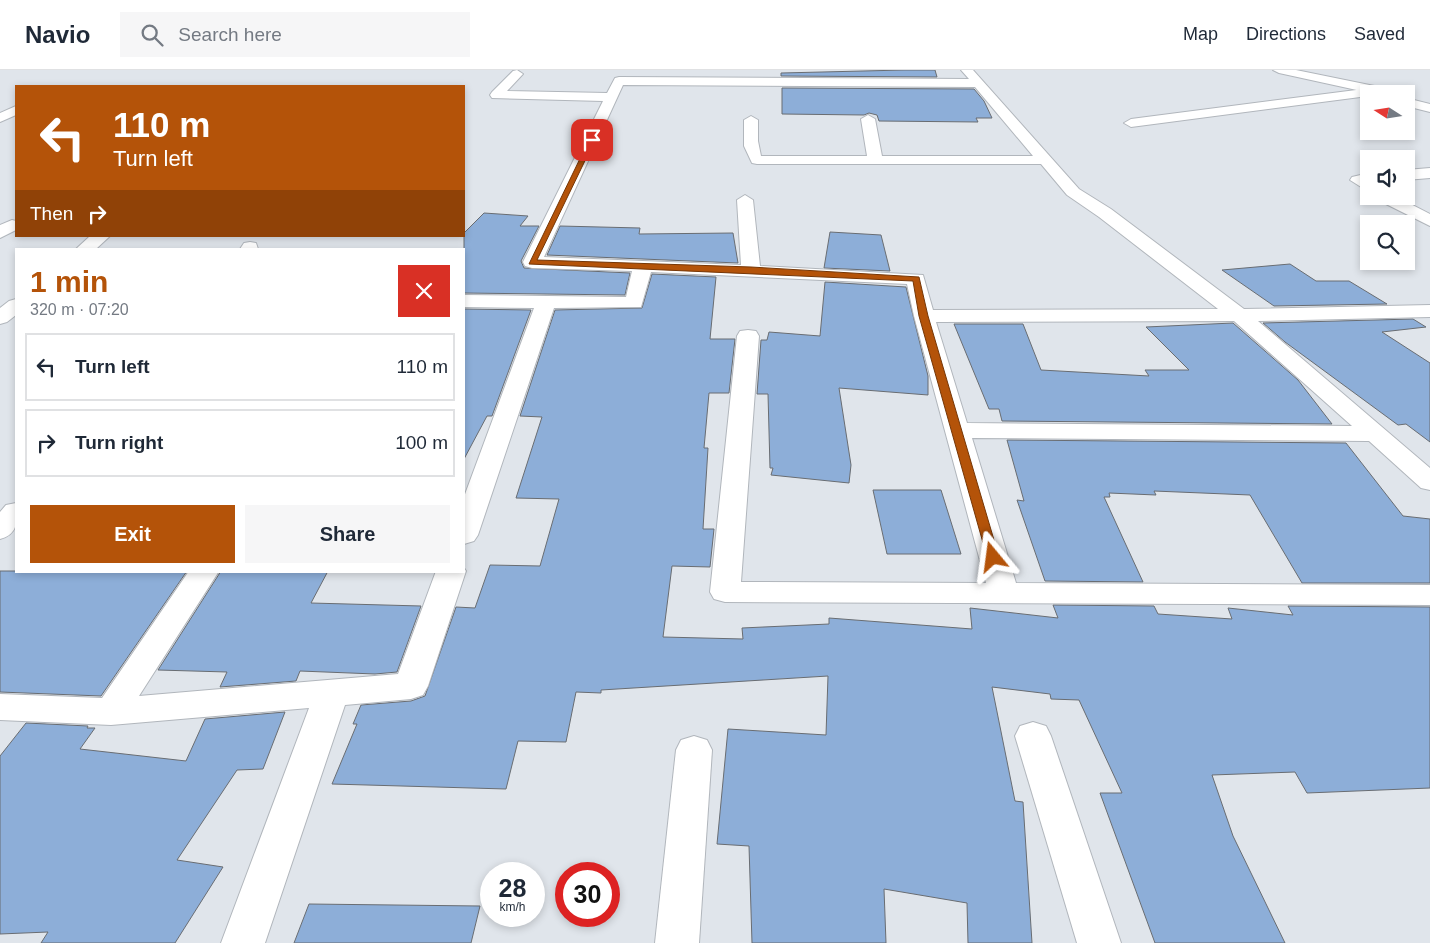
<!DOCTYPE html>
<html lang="en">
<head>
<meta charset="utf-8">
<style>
  body { margin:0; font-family:Helvetica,sans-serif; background:#f6f6f7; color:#1f2937; height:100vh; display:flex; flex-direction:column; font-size:19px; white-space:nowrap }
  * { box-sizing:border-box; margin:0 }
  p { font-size:16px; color:#747a83 }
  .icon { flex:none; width:28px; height:28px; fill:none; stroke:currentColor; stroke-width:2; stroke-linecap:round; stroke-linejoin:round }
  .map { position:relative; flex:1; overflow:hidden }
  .details { position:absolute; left:15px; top:178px; width:450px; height:325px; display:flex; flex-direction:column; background:#fff; border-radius:0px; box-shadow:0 2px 8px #0003 }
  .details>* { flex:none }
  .guide { position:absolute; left:15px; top:15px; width:450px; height:152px; border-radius:0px; box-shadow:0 2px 8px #0003; background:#b45309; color:#fff; overflow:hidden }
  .needle { width:32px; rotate:282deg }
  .controls { position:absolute; left:1360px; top:15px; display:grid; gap:10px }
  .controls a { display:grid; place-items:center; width:55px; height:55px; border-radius:0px; background:#fff; box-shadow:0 2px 8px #0003; font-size:25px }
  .speed { position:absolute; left:480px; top:792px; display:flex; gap:10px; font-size:25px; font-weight:700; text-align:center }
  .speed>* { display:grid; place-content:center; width:65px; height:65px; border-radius:50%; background:#fff; box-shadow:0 2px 8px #0003; line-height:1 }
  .speed small { font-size:12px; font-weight:400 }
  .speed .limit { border:8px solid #d22; background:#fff; color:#111 }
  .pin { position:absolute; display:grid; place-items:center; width:42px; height:42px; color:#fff; margin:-21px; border-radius:10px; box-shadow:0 2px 8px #0006 }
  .me { position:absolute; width:55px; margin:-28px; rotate:344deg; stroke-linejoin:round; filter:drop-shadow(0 0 4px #0008) }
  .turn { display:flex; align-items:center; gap:18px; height:105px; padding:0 15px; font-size:22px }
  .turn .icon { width:65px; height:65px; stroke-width:2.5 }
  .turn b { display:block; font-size:35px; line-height:42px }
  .then { display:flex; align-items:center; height:48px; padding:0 15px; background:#0003; gap:10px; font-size:19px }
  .round { display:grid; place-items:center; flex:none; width:52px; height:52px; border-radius:0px; background:#f6f6f7 }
  .summary { display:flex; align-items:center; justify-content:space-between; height:85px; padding:0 15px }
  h1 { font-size:30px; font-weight:800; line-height:38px; color:#b45309 }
  .cta { display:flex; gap:10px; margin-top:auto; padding:10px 15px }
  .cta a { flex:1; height:58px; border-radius:0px; background:#b45309; color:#fff; font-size:20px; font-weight:800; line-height:58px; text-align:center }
  .cta a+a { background:#f6f6f7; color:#1f2937 }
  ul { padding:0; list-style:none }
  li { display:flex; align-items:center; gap:15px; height:68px; margin:0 10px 8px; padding:0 5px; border:2px solid #e0e1e3; border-radius:0px }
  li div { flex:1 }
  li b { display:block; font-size:19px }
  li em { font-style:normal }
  header { display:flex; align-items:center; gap:30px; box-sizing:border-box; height:70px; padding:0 25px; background:#fff; border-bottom:1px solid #e0e1e3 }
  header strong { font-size:24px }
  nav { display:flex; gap:28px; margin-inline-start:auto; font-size:18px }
  .search { width:350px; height:45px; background:#f6f6f7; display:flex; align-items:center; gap:12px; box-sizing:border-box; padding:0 18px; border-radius:0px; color:#747a83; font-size:19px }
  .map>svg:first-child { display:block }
</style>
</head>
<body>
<header>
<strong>Navio</strong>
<div class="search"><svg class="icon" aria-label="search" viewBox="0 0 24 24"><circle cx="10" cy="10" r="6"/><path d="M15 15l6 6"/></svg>Search here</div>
<nav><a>Map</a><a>Directions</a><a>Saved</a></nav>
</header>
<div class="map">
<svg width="1430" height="873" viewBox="0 0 1430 873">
  <rect width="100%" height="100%" fill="#e0e5eb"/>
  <g fill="#8daed8" stroke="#696d72">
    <polygon points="904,0 935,0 937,7 781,6 781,3"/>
    <polygon points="782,18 974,19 984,31 992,48 976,48 978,52 879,51 877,45 869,43 864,45 782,44"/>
    <polygon points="484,143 528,146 520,156 539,156 521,191 524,198 630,203 625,225 464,223 464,163"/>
    <polygon points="560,156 640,158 639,164 733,163 738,193 547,185"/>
    <polygon points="830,162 881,165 890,201 824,198"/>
    <polygon points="1290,194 1316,211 1349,211 1387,234 1274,236 1222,200"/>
    <polygon points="652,204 716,207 710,269 735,269 729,323 709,323 704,378 708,378 703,459 714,459 710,497 672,496 663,567 743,569 742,558 829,554 829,548 972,559 970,538 1058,548 1053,535 1154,536 1158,544 1232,549 1228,538 1293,545 1288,536 1430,537 1430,718 1307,723 1295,702 1212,705 1233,766 1285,873 1155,873 1100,723 1122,723 1079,630 1051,629 1050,624 992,617 1015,731 1023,732 1032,873 968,873 967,833 884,819 886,873 752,873 749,776 717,774 728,659 826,665 828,606 601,620 601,623 576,622 566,672 518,671 506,719 332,714 357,654 353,654 361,635 411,631 425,626 456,537 475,538 490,495 540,496 559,429 516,428 542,347 520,346 555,240 642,238"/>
    <polygon points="825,212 906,217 928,306 928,325 839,318 851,395 849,413 771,405 773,398 770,398 768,324 757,324 761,270 767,270 769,262 820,266"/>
    <polygon points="464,239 531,240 492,346 487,346 464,389"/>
    <polygon points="1413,249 1426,257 1382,262 1430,293 1430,372 1406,354 1398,355 1285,272 1263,253"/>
    <polygon points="1233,253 1298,310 1332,354 1002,351 999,339 989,339 954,254 1023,254 1041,300 1149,306 1145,300 1189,300 1146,257"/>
    <polygon points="1007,370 1346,373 1403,446 1430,449 1430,513 1302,513 1250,425 1154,421 1156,425 1109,423 1110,427 1104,427 1143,512 1045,511 1017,430 1024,431"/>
    <polygon points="873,420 941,420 961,484 887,484"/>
    <polygon points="0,501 187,501 101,626 0,622"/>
    <polygon points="221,501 328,501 311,533 421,536 397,602 375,604 300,601 296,611 220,617 227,602 158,600"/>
    <polygon points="285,642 263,699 237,700 177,790 223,797 175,873 41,873 48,862 0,864 0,686 26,653 88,656 87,658 95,658 80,679 186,691 205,649"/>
    <polygon points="309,834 480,836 471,873 294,873"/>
  </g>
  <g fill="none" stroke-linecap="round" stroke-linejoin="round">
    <g stroke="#b1b6bc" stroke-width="2">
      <g id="minor">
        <path d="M517 0 523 4 507 21 607 23 615 8 619 7 969 9 961 0H973L1079 119 1111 139 1244 239 1430 235V247L1258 251 1430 398V420L1421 418 1369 371 972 368 1016 513 1430 515V535L725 532 714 529 710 522 737 266 740 261 748 260 756 261 759 266 741 512 986 513 914 246 907 214 651 202 641 237 554 238 478 465 474 471 464 474V427L534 238 464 237V225L626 227 632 201 532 198 525 196 523 192 603 31 492 28 490 25 492 22 513 1ZM623 15 975 17 1033 86H882L875 49 868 45 861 49 867 86H761L758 71V50L751 46 744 50V76L752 93 757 94H1041L1067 125 1099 147 1218 239 933 240 923 205 760 196 753 130 745 125 737 130 741 195 544 187ZM1234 251 1352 356 967 353 936 252Z"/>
        <polygon points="1364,19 1368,20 1370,23 1368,26 1131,57 1124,53 1131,49"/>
        <polygon points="16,36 16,45 0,52 0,43"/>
        <polygon points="1430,98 1430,108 1406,110 1406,100"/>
        <polygon points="1369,103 1369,122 1350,110 1352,107"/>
        <polygon points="1374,126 1395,126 1430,144 1430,156 1376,129"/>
        <polygon points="12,150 16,151 16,160 0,168 0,155"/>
        <polygon points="90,166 110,166 96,179 76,179"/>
        <polygon points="250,172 256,173 258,179 240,179 244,173"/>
        <polygon points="16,229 16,245 7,252 0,254 0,238 9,231"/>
        <path d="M16 433C17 450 19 464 0 469V442L6 435Z"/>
        <polygon points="464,498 466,501 428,616 423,625 411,629 345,635 265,873 221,873 309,638 111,655 0,650 0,624 102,628 189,501 219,501 139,626 398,604 436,501 464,501"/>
        <polygon points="1033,652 1046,656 1051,666 1121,873 1077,873 1015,666 1020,656"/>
        <polygon points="694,666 707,670 712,680 699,873 655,873 676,680 681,670"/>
      </g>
    </g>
    <g stroke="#b1b6bc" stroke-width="2">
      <g id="trunk">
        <polygon points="1273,0 1296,0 1394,20 1400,24 1375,24 1279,3"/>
        <polygon points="1406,28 1430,34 1430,42 1406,36"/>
      </g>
    </g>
    <use href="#minor" fill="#fff" fill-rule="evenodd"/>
    <use href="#trunk" fill="#fff" fill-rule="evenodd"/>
  </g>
  <polygon fill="#b45309" stroke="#753606" points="592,68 595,70 537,190 751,197 919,207 928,246 999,487 997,490 993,491 987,487 919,246 913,211 529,194 589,70"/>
</svg>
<div class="controls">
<a><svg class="needle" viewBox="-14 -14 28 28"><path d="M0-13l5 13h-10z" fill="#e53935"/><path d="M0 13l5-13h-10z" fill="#747a83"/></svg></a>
<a><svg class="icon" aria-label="sound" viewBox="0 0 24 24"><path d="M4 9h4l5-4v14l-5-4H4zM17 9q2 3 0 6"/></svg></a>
<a><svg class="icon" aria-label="search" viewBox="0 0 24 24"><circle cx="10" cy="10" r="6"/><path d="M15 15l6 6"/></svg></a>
</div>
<div class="speed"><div>28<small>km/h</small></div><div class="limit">30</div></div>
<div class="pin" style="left:592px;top:70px;background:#d93025"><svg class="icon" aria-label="arrive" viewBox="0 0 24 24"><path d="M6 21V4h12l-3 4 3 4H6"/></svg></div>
<svg class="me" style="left:993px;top:487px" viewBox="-20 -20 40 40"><path d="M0-17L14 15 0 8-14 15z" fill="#b45309" stroke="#fff" stroke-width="4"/></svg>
<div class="guide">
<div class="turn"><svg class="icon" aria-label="left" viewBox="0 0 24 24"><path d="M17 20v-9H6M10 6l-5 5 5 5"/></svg><div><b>110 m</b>Turn left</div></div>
<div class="then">Then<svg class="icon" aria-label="right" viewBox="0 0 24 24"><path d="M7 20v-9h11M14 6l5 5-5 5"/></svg></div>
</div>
<section class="details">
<div class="summary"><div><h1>1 min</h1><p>320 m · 07:20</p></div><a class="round" style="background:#d93025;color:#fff"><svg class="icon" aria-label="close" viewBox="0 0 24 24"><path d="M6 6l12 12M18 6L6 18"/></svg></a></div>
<ul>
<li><svg class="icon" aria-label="left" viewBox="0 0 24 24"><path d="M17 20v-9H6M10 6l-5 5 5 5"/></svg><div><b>Turn left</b></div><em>110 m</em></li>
<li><svg class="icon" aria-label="right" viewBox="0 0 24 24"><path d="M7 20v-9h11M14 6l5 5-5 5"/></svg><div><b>Turn right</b></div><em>100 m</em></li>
</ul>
<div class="cta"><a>Exit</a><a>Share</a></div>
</section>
</div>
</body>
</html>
